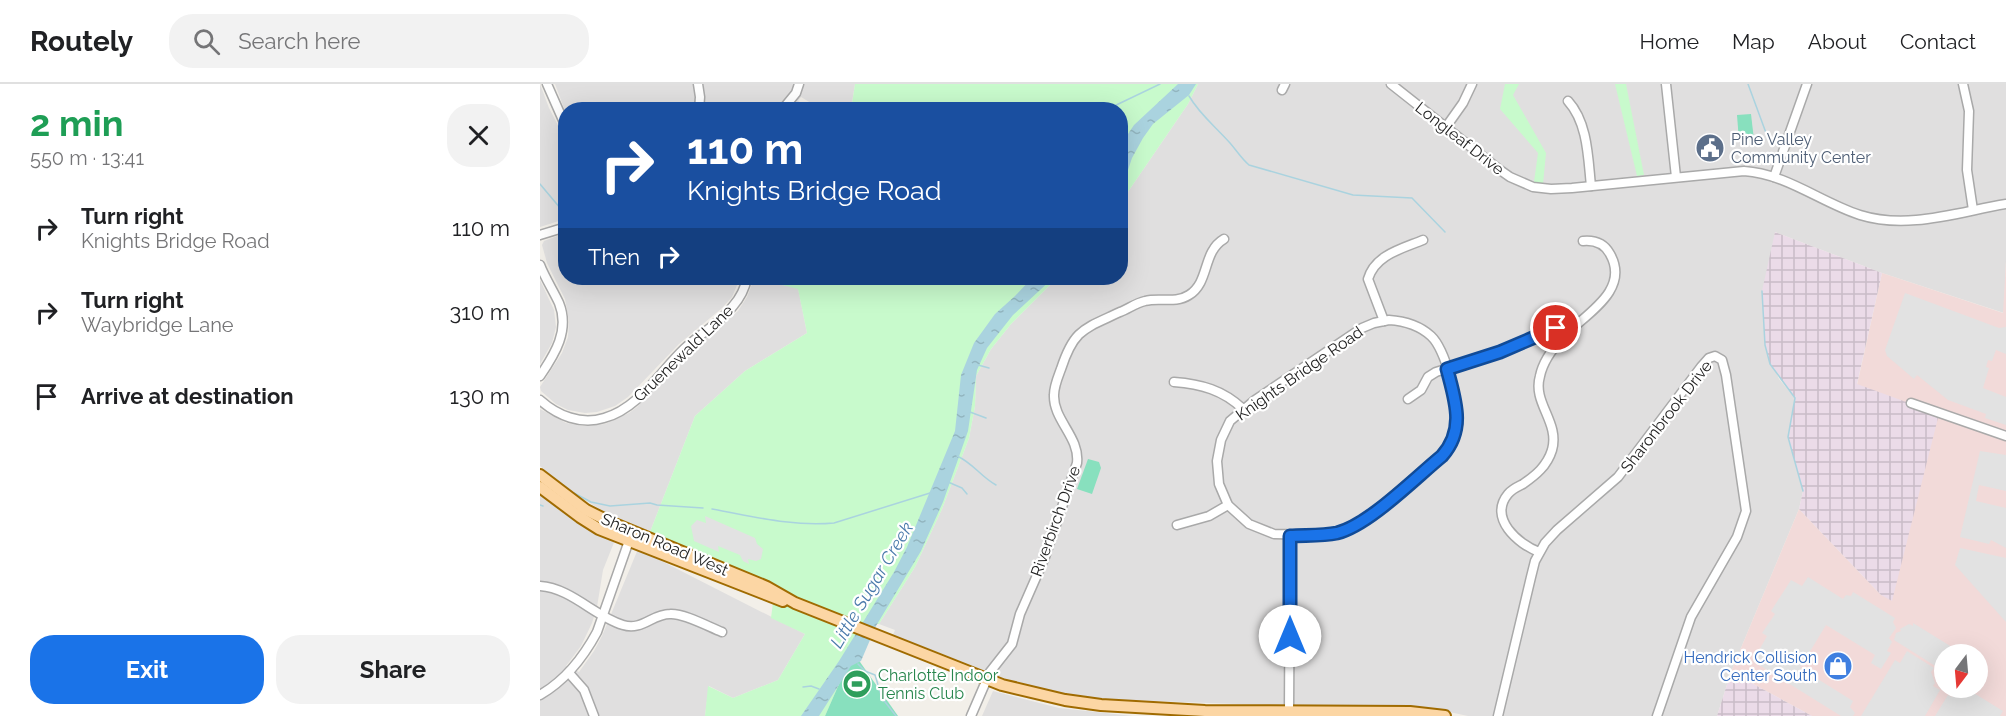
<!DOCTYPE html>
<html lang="en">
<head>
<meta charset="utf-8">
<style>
  body { margin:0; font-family:Raleway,sans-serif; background:#f2f2f2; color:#202124; height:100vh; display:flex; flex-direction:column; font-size:22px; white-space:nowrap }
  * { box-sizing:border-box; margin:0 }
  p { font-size:20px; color:#757577 }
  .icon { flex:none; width:33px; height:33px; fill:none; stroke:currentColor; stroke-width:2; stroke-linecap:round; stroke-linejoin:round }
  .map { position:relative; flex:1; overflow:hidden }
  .panel { display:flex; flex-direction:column; background:#fff; width:540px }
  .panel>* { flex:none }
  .banner { position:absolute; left:18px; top:18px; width:570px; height:183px; border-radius:24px; box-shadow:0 6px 24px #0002; background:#1a4fa0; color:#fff; overflow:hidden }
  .needle { width:39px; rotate:196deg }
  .buttons { position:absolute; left:1394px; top:560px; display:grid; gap:12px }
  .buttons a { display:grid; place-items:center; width:54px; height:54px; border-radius:50%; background:#fff; box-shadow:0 6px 24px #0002; font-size:30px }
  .pin { position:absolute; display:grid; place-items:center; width:51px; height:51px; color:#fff; margin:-26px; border:3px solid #fff; border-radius:50%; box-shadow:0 2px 6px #0007 }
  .me { position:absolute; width:66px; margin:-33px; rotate:0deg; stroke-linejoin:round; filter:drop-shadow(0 0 4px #0008) }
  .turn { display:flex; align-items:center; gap:21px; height:126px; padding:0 30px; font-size:27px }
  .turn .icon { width:78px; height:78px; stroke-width:2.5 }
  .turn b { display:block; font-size:42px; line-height:51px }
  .then { display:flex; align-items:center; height:57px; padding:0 30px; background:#0003; gap:12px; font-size:22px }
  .round { display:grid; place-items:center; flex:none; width:63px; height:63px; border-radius:24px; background:#f2f2f2 }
  .headline { display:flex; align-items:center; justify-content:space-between; height:102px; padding:0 30px }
  h1 { font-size:36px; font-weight:700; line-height:45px; color:#1e9e55 }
  .primary-button { display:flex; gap:12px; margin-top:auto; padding:12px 30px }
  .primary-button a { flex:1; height:69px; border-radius:24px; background:#1a73e8; color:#fff; font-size:24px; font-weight:700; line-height:69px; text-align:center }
  .primary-button a+a { background:#f2f2f2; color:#202124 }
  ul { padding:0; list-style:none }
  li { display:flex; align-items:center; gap:18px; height:84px; padding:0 30px }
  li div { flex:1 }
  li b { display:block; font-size:22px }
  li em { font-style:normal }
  header { display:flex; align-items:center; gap:36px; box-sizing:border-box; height:84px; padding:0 30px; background:#fff; border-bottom:2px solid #e0e0e0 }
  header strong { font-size:28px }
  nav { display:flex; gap:33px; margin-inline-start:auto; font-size:21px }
  .search { width:420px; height:54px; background:#f2f2f2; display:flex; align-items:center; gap:15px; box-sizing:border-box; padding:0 21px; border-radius:24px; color:#757577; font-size:22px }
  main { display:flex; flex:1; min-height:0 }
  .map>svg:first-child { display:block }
</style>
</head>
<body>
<header>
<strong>Routely</strong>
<div class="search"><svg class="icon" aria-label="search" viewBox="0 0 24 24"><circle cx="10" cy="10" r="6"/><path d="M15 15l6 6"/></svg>Search here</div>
<nav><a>Home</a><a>Map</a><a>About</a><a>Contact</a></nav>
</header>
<main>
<section class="panel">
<div class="headline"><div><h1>2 min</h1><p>550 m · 13:41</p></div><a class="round"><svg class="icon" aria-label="close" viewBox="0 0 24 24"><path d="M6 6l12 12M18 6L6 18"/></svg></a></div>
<ul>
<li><svg class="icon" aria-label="right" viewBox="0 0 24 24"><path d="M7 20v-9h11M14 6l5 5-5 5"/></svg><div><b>Turn right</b><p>Knights Bridge Road</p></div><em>110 m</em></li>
<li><svg class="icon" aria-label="right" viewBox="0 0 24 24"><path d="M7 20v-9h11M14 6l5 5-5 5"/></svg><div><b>Turn right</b><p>Waybridge Lane</p></div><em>310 m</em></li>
<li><svg class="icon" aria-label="arrive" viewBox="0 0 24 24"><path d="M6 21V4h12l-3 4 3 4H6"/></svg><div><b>Arrive at destination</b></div><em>130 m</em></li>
</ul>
<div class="primary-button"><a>Exit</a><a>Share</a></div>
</section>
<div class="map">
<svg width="1466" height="632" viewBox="0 0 1466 632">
  <defs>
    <pattern id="industrial-grid" width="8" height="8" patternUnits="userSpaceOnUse" patternTransform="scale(1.5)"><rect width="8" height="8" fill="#ebdbe8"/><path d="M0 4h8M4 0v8" fill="none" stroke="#c9bcc7"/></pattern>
    <pattern id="water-ripples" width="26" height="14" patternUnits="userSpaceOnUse" patternTransform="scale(1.5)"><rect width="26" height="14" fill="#aad3df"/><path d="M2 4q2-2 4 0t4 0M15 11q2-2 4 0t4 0" fill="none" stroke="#92b5bf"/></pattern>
  </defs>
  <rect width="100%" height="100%" fill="#f2efe9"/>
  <g fill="#e0dfdf">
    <polygon points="0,0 9,24 26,57 25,135 0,143"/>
    <polygon points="15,0 315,0 311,25 281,25 261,13 258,17 271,25 25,27"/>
    <polygon points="658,0 1466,0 1466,177 1464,229 1342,189 1235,148 1225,244 1225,261 1239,295 1255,314 1248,353 1263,407 1259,425 1191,588 1177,632 928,632 886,623 749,622 559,615 514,608 464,594 353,551 355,546 339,540 375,483 402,425 429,354 435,322 436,292 451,265 471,240 517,194 580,194 581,118 648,20"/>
    <polygon points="25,149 26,194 200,194 192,213 182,224 139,260 88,313 75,322 57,328 45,329 28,326 16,320 1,307 0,303 22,269 28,253 29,237 25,215 7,179 2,161 4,157"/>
    <polygon points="214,195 258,204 267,249 205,287 155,332 110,448 73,433 35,410 0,382 0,325 26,339 45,342 65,340 89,329 97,323 152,266 198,227 207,213"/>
    <polygon points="0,196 14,226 16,243 12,259 0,280"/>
    <polygon points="0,410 19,426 51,445 75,456 63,486 57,523 52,539 41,562 26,582 39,588 54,567 62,552 98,465 265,550 238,596 193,614 169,602 165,632 0,632"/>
    <polygon points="453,607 519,624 593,632 442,632"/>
  </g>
  <path fill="#f2dad9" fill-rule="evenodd" d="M1466 177V632H1272L1191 588 1259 425 1341 511 1317 301 1342 189 1463 229ZM1404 570H1437V603H1404Z"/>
  <g fill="url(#industrial-grid)">
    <polygon points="1235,148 1342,189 1317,300 1399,330 1352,517 1341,511 1259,425 1263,407 1248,353 1255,314 1230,280 1225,261 1222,207"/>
    <polygon points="1191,588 1272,632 1177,632"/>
  </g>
  <g fill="#c8facc">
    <polygon points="315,0 658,0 648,20 581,118 580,26 311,26"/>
    <polygon points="965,0 979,0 973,11 1006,69 1003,100 994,98 998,69 960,25"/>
    <polygon points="1075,0 1086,0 1104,91 1097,92"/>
    <polygon points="214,194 230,194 258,200 261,194 517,194 471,240 451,265 436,292 435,322 429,354 402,425 375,483 339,540 329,540 313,568 285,632 165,632 168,602 193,614 238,596 265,550 231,534 235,503 110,448 155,332 205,287 267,249 258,205"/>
  </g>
  <g fill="#88e0be">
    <polygon points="1211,30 1214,56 1199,57 1197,31"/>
    <polygon points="548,375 559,378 561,384 552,410 537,405"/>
    <polygon points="313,568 358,632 285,632"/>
  </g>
  <g fill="#e2e2e2">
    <polygon points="1365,209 1459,244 1466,243 1466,270 1456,266 1452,277 1448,276 1446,283 1449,284 1443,304 1466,313 1466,341 1445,334 1446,330 1408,316 1377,291 1374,295 1347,272 1345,266"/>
    <polygon points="1440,367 1466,371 1466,407 1439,401 1436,417 1466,424 1466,464 1451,456 1449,460 1420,453"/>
    <polygon points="165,432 215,454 217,460 223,465 221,475 216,477 208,475 209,480 203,477 200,471 178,462 179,468 154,457 151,442 157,436 166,439"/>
    <polygon points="1420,464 1466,474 1466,538 1415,481"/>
    <polygon points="1268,493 1303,515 1306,511 1311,512 1313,508 1355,534 1353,538 1356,544 1349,554 1352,558 1347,567 1351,569 1341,585 1331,579 1335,571 1286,541 1260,584 1313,617 1310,623 1315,629 1313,632 1301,632 1213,577 1227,552 1222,549 1235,530 1231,527 1251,496 1262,502"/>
    <polygon points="1373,539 1420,568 1419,570 1404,570 1404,580 1398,580 1397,583 1354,556 1356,549 1361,547 1360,545 1369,540 1373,542"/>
    <polygon points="1367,567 1394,584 1391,588 1395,599 1393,602 1400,606 1385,632 1321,632 1355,576 1360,579"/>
    <polygon points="1418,603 1424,603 1463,627 1460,632 1395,632 1408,611 1412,613"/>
  </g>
  <g fill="url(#water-ripples)">
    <polygon points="638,0 656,0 649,11 613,40 603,54 592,74 581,107 582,59 594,41"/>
    <polygon points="492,194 513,194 473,231 447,264 437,286 428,347 403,418 381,467 336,542 321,577 311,582 279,632 261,632 299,577 354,488 367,463 415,347 421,291 434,259 455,230 475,212"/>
  </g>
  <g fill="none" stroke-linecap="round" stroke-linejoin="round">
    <g stroke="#aad3df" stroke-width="1.5">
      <polyline points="1208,0 1229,57"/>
      <path d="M649 12C660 31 676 43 690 59 697 67 701 74 709 81L813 111 872 114 905 148"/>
      <polyline points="562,26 570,24 620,0"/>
      <polyline points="0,100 26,131"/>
      <polyline points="1222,207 1225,261 1230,280 1255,314 1248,353 1263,407"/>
      <polyline points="438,281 449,284"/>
      <polyline points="430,328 446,334"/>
      <path d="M417 372C433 379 441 393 456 401"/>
      <polyline points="408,398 422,404 427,410"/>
      <polyline points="34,409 51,418 70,422 110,419 117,421 163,424"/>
      <polyline points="0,421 3,422"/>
      <path d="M172 425C212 432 252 443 294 439L390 409"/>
      <polyline points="318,580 325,587 335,591 342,614 356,632"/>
      <polyline points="263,603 271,602 279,605"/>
    </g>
    <g stroke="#a9a9a9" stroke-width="11">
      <g id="minor">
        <polyline points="7,0 26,43"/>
        <polyline points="158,0 160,13 159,26"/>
        <path d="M851 0 960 86 970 93 993 103 1011 105 1032 104 1204 87C1247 90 1280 118 1320 131 1368 146 1418 128 1466 120"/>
        <polyline points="1126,0 1136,93"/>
        <polyline points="1423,0 1429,27 1427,86 1433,126"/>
        <polyline points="742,6 745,0"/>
        <path d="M1028 17C1048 39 1048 74 1051 102"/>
        <polyline points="242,26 256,9 259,0"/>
        <polyline points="906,43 923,19 932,0"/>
        <polyline points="1234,93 1267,0"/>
        <polyline points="0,151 26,143"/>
        <path d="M0 181C5 194 13 206 19 219 30 246 15 270 0 292"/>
        <path d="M849 236C864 237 879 241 891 252 906 266 919 320 918 340 917 349 913 357 908 365L825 436 797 449 777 451 734 450 709 440 688 421 679 400 677 377 681 356 690 337 715 316 822 244 834 239Z"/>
        <path d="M844 237 828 195C835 171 861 165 883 156"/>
        <path d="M634 298C661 300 683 306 703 325"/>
        <polyline points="868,315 881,306 888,293 896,288 960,268 1012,245 1018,245 1025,251"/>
        <path d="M0 316C18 332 41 341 64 334 98 325 120 288 144 265 160 250 180 239 193 222 200 214 205 204 207 194"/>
        <polyline points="1371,319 1466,352"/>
        <polyline points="637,441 669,432 688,421"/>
        <path d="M999 468C978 460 948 434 968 410 972 405 977 403 983 400 996 391 1007 382 1012 366 1020 338 992 319 1000 292 1003 277 1013 264 1023 253 1044 231 1091 207 1070 170 1064 159 1054 156 1043 157"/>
        <path d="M0 502C31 504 54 532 83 541 102 547 112 530 130 530 144 529 169 543 182 548"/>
        <polyline points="29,589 44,606 54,632"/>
        <path d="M0 611C26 596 43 574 57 548L91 451"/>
        <polyline points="749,628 750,452"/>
        <path d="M431 632 450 588 472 560 480 530 505 473 537 379C540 353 513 336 514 311 514 302 518 293 521 285 534 245 544 245 580 228 588 225 596 219 605 217 620 213 635 220 649 211 670 198 662 168 684 155"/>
        <polyline points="958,632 991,493 995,477 1005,459 1017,446 1078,393 1161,283 1169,274 1175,272 1182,276 1186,291 1206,427 1197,453 1151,533 1117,632"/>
      </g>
    </g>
    <g stroke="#a06b00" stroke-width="14">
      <g id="major">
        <polyline points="0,391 46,426 72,439 227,503 255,519 462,601 525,616 561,621 665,627 870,628 905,632"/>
        <polyline points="0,403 40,433 59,445 243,517"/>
      </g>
    </g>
    <use href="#minor" stroke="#fff" stroke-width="8"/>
    <use href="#major" stroke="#fcd6a4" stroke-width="10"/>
  </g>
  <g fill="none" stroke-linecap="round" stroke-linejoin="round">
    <g stroke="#114b97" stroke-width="15">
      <path id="route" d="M750 552V452C765 451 782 452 797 449 829 441 875 394 902 372 926 345 915 316 907 285L960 268 1016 244"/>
    </g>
    <use href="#route" stroke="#1a73e8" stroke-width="10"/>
  </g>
  <defs>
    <g id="civic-disc" transform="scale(1.5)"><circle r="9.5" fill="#5c6f8a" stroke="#fff"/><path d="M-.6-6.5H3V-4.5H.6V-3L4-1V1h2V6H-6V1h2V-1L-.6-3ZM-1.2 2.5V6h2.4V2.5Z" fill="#fff"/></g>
    <g id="shop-disc" transform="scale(1.5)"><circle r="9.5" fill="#3f7fe0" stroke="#fff"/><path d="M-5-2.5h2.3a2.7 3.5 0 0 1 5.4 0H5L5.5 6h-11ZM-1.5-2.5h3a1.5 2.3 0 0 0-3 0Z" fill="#fff"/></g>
    <g id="stadium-disc" transform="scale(1.5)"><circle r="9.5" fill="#2e9e5b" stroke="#fff"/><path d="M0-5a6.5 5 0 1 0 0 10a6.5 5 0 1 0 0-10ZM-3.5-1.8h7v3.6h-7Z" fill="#fff"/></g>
  </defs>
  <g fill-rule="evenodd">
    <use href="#civic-disc" x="1170" y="64"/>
    <use href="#shop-disc" x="1298" y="582"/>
    <use href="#stadium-disc" x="317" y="600"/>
  </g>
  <g text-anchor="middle" stroke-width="4.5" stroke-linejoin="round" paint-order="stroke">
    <g font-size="16" fill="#222" stroke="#fff">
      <text transform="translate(920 54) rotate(38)" y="6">Longleaf Drive</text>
      <text transform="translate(143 269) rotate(-44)" y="6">Gruenewald Lane</text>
      <text transform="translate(759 289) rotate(-35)" y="6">Knights Bridge Road</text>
      <text transform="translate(1126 332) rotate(-52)" y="6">Sharonbrook Drive</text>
      <text transform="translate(515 437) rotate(-70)" y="6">Riverbirch Drive</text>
      <text transform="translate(125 460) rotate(23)" y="6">Sharon Road West</text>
    </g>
    <g font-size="16" fill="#4e5e75" stroke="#fff" text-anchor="start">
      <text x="1191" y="61">Pine Valley<tspan x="1191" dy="18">Community Center</tspan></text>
    </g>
    <g font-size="16" fill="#366cbe" stroke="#fff" text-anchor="end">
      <text x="1277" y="579">Hendrick Collision<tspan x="1277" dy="18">Center South</tspan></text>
    </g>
    <g font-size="16" fill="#27864d" stroke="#fff" text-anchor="start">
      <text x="338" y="597">Charlotte Indoor<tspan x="338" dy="18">Tennis Club</tspan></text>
    </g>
    <g font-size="18" font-style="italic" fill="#4a7aab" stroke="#fff">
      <text transform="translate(332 501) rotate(-59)" y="6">Little Sugar Creek</text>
    </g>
  </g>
</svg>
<div class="buttons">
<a><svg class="needle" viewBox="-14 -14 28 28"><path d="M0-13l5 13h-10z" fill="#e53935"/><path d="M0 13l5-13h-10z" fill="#757577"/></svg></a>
</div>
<div class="pin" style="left:1016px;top:244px;background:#d93025"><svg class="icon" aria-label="arrive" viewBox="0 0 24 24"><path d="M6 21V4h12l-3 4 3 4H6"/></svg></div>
<svg class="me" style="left:750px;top:552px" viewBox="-20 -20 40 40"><circle r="19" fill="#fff"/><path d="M0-13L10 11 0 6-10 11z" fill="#1a73e8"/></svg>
<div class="banner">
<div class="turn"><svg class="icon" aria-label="right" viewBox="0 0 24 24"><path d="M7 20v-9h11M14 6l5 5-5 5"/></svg><div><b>110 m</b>Knights Bridge Road</div></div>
<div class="then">Then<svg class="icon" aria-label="right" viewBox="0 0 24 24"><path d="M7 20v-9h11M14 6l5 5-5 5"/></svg></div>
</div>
</div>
</main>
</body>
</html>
